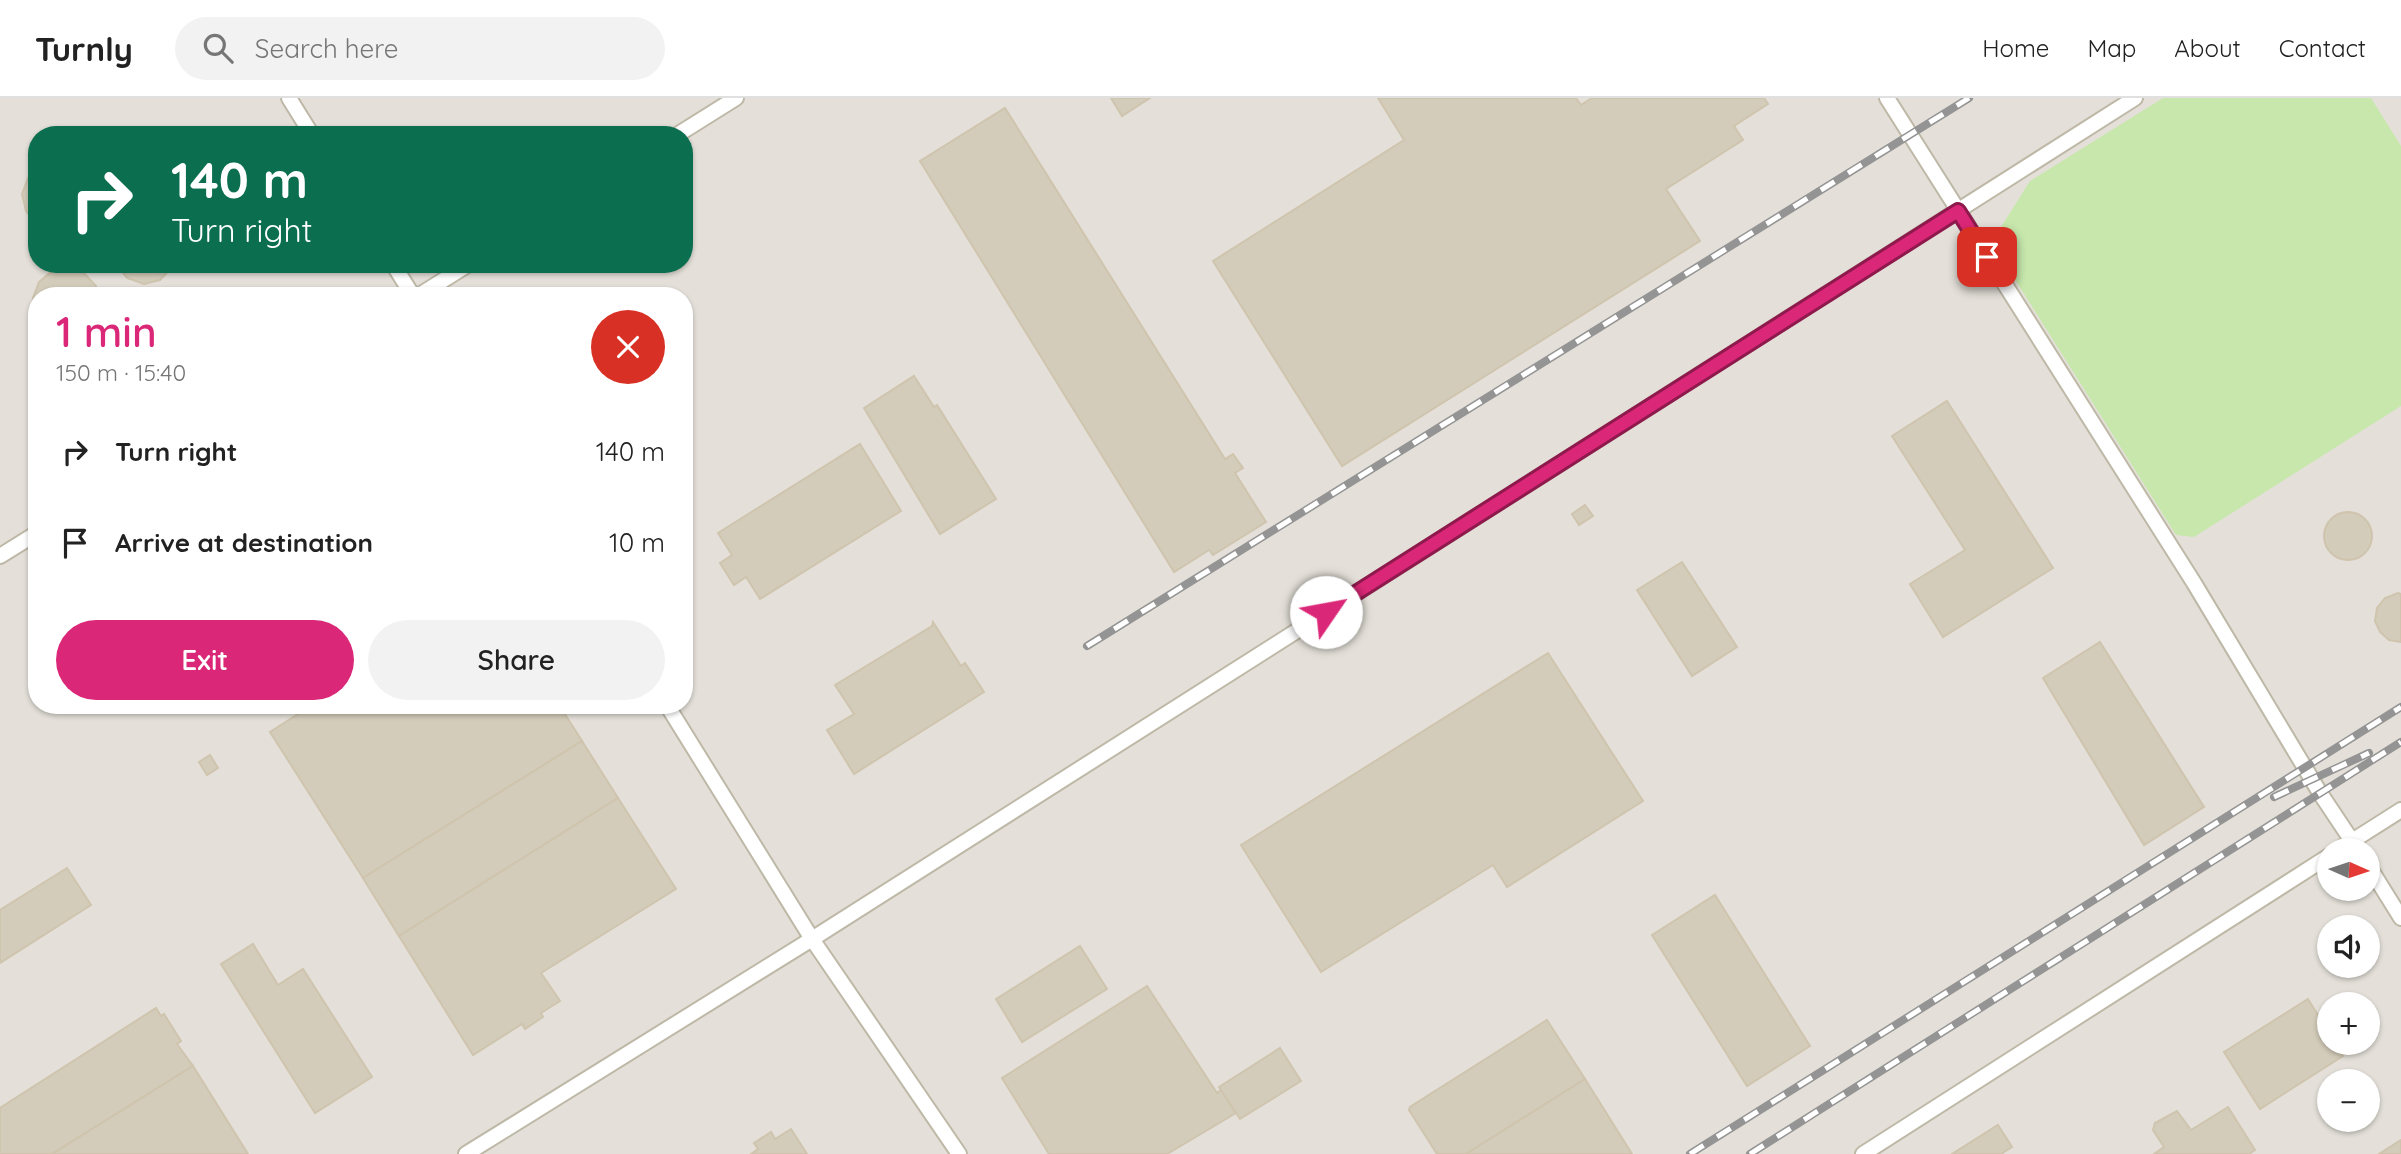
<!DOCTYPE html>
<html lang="en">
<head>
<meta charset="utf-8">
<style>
  body { margin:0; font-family:Quicksand,sans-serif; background:#f2f2f2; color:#222; height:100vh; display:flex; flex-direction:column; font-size:26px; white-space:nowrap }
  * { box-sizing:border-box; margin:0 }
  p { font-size:23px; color:#767676 }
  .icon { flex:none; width:38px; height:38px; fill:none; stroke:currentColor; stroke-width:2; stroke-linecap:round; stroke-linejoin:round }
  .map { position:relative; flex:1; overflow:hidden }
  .details { position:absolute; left:28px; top:189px; width:665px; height:427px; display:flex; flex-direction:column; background:#fff; border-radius:28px; box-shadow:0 2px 5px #0004 }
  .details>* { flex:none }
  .guide { position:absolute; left:28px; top:28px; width:665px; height:147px; border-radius:28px; box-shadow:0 2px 5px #0004; background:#0b6e4f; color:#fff; overflow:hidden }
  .needle { width:46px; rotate:93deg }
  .controls { position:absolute; left:2317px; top:740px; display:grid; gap:14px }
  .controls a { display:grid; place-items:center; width:63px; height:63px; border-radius:50%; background:#fff; box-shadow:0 2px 5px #0004; font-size:35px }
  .pin { position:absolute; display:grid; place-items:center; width:60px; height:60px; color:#fff; margin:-30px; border-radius:14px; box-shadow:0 4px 10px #0006 }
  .me { position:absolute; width:77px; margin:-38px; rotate:57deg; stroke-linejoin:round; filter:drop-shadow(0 0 5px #0008) }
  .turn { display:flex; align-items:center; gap:24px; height:147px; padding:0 28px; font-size:32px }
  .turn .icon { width:91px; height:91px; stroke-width:2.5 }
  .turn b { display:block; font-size:49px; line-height:60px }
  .round { display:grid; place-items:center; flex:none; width:74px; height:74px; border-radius:37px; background:#f2f2f2 }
  .head { display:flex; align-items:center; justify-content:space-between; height:119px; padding:0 28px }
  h1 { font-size:42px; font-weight:600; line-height:52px; color:#db2777 }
  .cta { display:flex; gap:14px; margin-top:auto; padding:14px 28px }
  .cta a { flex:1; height:80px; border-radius:42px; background:#db2777; color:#fff; font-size:28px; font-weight:600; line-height:80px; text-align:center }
  .cta a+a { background:#f2f2f2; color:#222 }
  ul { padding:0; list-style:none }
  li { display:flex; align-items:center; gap:21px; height:91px; padding:0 28px }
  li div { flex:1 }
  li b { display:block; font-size:26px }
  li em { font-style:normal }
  header { display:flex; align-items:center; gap:42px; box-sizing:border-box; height:98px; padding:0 35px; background:#fff; border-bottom:2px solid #e0e0e0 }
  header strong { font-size:33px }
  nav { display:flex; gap:38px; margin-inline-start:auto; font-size:24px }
  .search { width:490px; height:63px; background:#f2f2f2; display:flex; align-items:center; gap:18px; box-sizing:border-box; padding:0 24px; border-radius:38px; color:#767676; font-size:26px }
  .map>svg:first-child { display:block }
</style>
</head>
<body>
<header>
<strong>Turnly</strong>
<div class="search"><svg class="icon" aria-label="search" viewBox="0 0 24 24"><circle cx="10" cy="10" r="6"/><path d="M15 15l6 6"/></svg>Search here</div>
<nav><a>Home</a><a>Map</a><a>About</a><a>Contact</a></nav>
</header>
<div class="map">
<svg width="2401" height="1056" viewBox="0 0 2401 1056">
  <rect width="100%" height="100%" fill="#f2efe4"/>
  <path fill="#e4e0d9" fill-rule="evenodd" d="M0 0H2401V1056H0ZM37 37H684V166H37ZM37 198H684V607H37ZM2329 752H2368V791H2329ZM2329 830H2368V868H2329ZM2329 906H2368V945H2329ZM2329 984H2368V1022H2329Z"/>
  <polygon fill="#c7e7ac" points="2163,0 2371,0 2401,48 2401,308 2194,439 2176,437 2009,172 2001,129 2030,83"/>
  <g fill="#d4ccba" stroke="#cfc4ad" stroke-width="2">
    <polygon points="1111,0 1150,0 1122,18"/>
    <polygon points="1378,0 1576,0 1581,7 1592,0 1764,0 1768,6 1734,28 1743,42 1666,91 1700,143 1342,368 1213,163 1404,42"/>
    <polygon points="1005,10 1225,361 1233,356 1243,370 1235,375 1266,424 1213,457 1209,452 1174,474 920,63"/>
    <polygon points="37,72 37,126 26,113 22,96 28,80"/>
    <polygon points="175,166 160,182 144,186 127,180 116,166"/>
    <polygon points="69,169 84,175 96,188 98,198 37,198 37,218 33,200 39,184 52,173"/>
    <polygon points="914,278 934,309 937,307 996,401 940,436 864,310"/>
    <polygon points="1947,303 2053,470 1943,539 1910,486 1965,452 1892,338"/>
    <polygon points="860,346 901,413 760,501 746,479 734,487 720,465 732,457 718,435"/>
    <polygon points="1585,407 1593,418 1579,427 1572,416"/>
    <circle cx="2348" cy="438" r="24"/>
    <polygon points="1682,464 1737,549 1692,578 1637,492"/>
    <polygon points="2398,495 2401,496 2401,544 2389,542 2380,534 2375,523 2377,510 2385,500"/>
    <polygon points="933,524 961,568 965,565 984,594 854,676 827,632 854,616 835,587 932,528"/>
    <polygon points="2100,544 2204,709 2144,747 2043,580"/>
    <polygon points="1548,555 1643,703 1507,789 1493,767 1321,874 1241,747"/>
    <polygon points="312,607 559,607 582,643 363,780 270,634"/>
    <polygon points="582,643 618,700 399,838 363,780"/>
    <polygon points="210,657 218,670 207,677 199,664"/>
    <polygon points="618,700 676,791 541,875 560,903 541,915 543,919 525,931 522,926 473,957 399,838"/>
    <polygon points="67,770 91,807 0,865 0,812"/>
    <polygon points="1715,797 1810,948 1747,988 1652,837"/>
    <polygon points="253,846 278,887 303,871 372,979 315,1015 221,866"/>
    <polygon points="1080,848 1107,891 1022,944 996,901"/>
    <polygon points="1147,888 1217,995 1221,992 1236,1015 1167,1056 1049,1056 1002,980"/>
    <polygon points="2308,901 2329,935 2329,945 2335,945 2343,958 2260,1011 2224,954"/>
    <polygon points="156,910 161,918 164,916 181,943 177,946 193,968 52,1056 0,1056 0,1010"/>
    <polygon points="1547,922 1585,981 1466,1056 1437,1056 1409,1012 1410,1009"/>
    <polygon points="1280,950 1301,983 1240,1021 1219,989"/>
    <polygon points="193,968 248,1056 52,1056"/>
    <polygon points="1585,981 1632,1056 1466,1056"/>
    <polygon points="2228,1009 2255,1052 2249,1056 2154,1056 2164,1049 2153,1032 2155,1025 2177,1013 2191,1032"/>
    <polygon points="1998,1027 2012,1049 2001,1056 1952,1056"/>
    <polygon points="791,1031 807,1056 751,1056 758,1051 754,1045 771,1034 775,1041"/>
    <polygon points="2401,1042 2401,1056 2379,1056"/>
  </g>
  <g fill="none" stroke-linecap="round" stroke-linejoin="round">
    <g stroke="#beb8a7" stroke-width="18">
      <g id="service">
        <polyline points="289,0 312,37"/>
        <polyline points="1887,0 2194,485 2320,695 2358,752"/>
        <polyline points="677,37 736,0"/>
        <polyline points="393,166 413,198"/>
        <polyline points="418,198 469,166"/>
        <polyline points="0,458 37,435"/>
        <polyline points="667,607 812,841 959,1056"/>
        <polyline points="2338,752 2401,712"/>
        <polyline points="2368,767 2401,820"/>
        <polyline points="466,1056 812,841 2135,0"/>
        <polyline points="1863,1056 2329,758"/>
      </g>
    </g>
    <use href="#service" stroke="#fff" stroke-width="14"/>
    <g stroke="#949494" stroke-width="8">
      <g id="rail">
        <polyline points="1087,548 1969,0"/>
        <polyline points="2274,699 2369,655"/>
        <polyline points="1690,1056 2401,609"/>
        <polyline points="1750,1056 2401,644"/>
      </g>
    </g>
    <use href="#rail" stroke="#fff" stroke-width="5" stroke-dasharray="16" stroke-linecap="butt"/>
  </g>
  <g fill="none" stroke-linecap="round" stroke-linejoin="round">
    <g stroke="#8e194d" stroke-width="18">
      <polyline id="route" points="1326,514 1958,113 1987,159"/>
    </g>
    <use href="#route" stroke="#db2777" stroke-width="12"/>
  </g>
</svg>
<div class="controls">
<a><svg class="needle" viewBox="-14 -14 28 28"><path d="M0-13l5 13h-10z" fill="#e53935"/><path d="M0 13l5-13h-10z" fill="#767676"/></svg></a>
<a><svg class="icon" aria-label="sound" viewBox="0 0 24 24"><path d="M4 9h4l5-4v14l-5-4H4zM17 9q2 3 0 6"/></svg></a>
<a>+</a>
<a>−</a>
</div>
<div class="pin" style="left:1987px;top:159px;background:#d93025"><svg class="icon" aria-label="arrive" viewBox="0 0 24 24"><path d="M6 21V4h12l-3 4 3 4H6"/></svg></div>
<svg class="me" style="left:1326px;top:514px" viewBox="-20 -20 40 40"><circle r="19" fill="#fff"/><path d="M0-13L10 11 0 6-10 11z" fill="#db2777"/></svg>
<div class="guide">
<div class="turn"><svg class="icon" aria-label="right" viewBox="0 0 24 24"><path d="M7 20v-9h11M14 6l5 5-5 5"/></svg><div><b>140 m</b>Turn right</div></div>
</div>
<section class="details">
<div class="head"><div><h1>1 min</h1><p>150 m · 15:40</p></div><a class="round" style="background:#d93025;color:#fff"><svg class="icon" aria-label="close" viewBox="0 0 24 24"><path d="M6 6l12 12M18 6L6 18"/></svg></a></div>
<ul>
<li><svg class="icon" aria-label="right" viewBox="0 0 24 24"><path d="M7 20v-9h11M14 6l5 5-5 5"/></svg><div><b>Turn right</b></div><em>140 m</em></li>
<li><svg class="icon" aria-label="arrive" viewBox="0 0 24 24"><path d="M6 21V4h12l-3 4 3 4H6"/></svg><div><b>Arrive at destination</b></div><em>10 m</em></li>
</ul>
<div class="cta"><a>Exit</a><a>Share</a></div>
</section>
</div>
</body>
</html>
